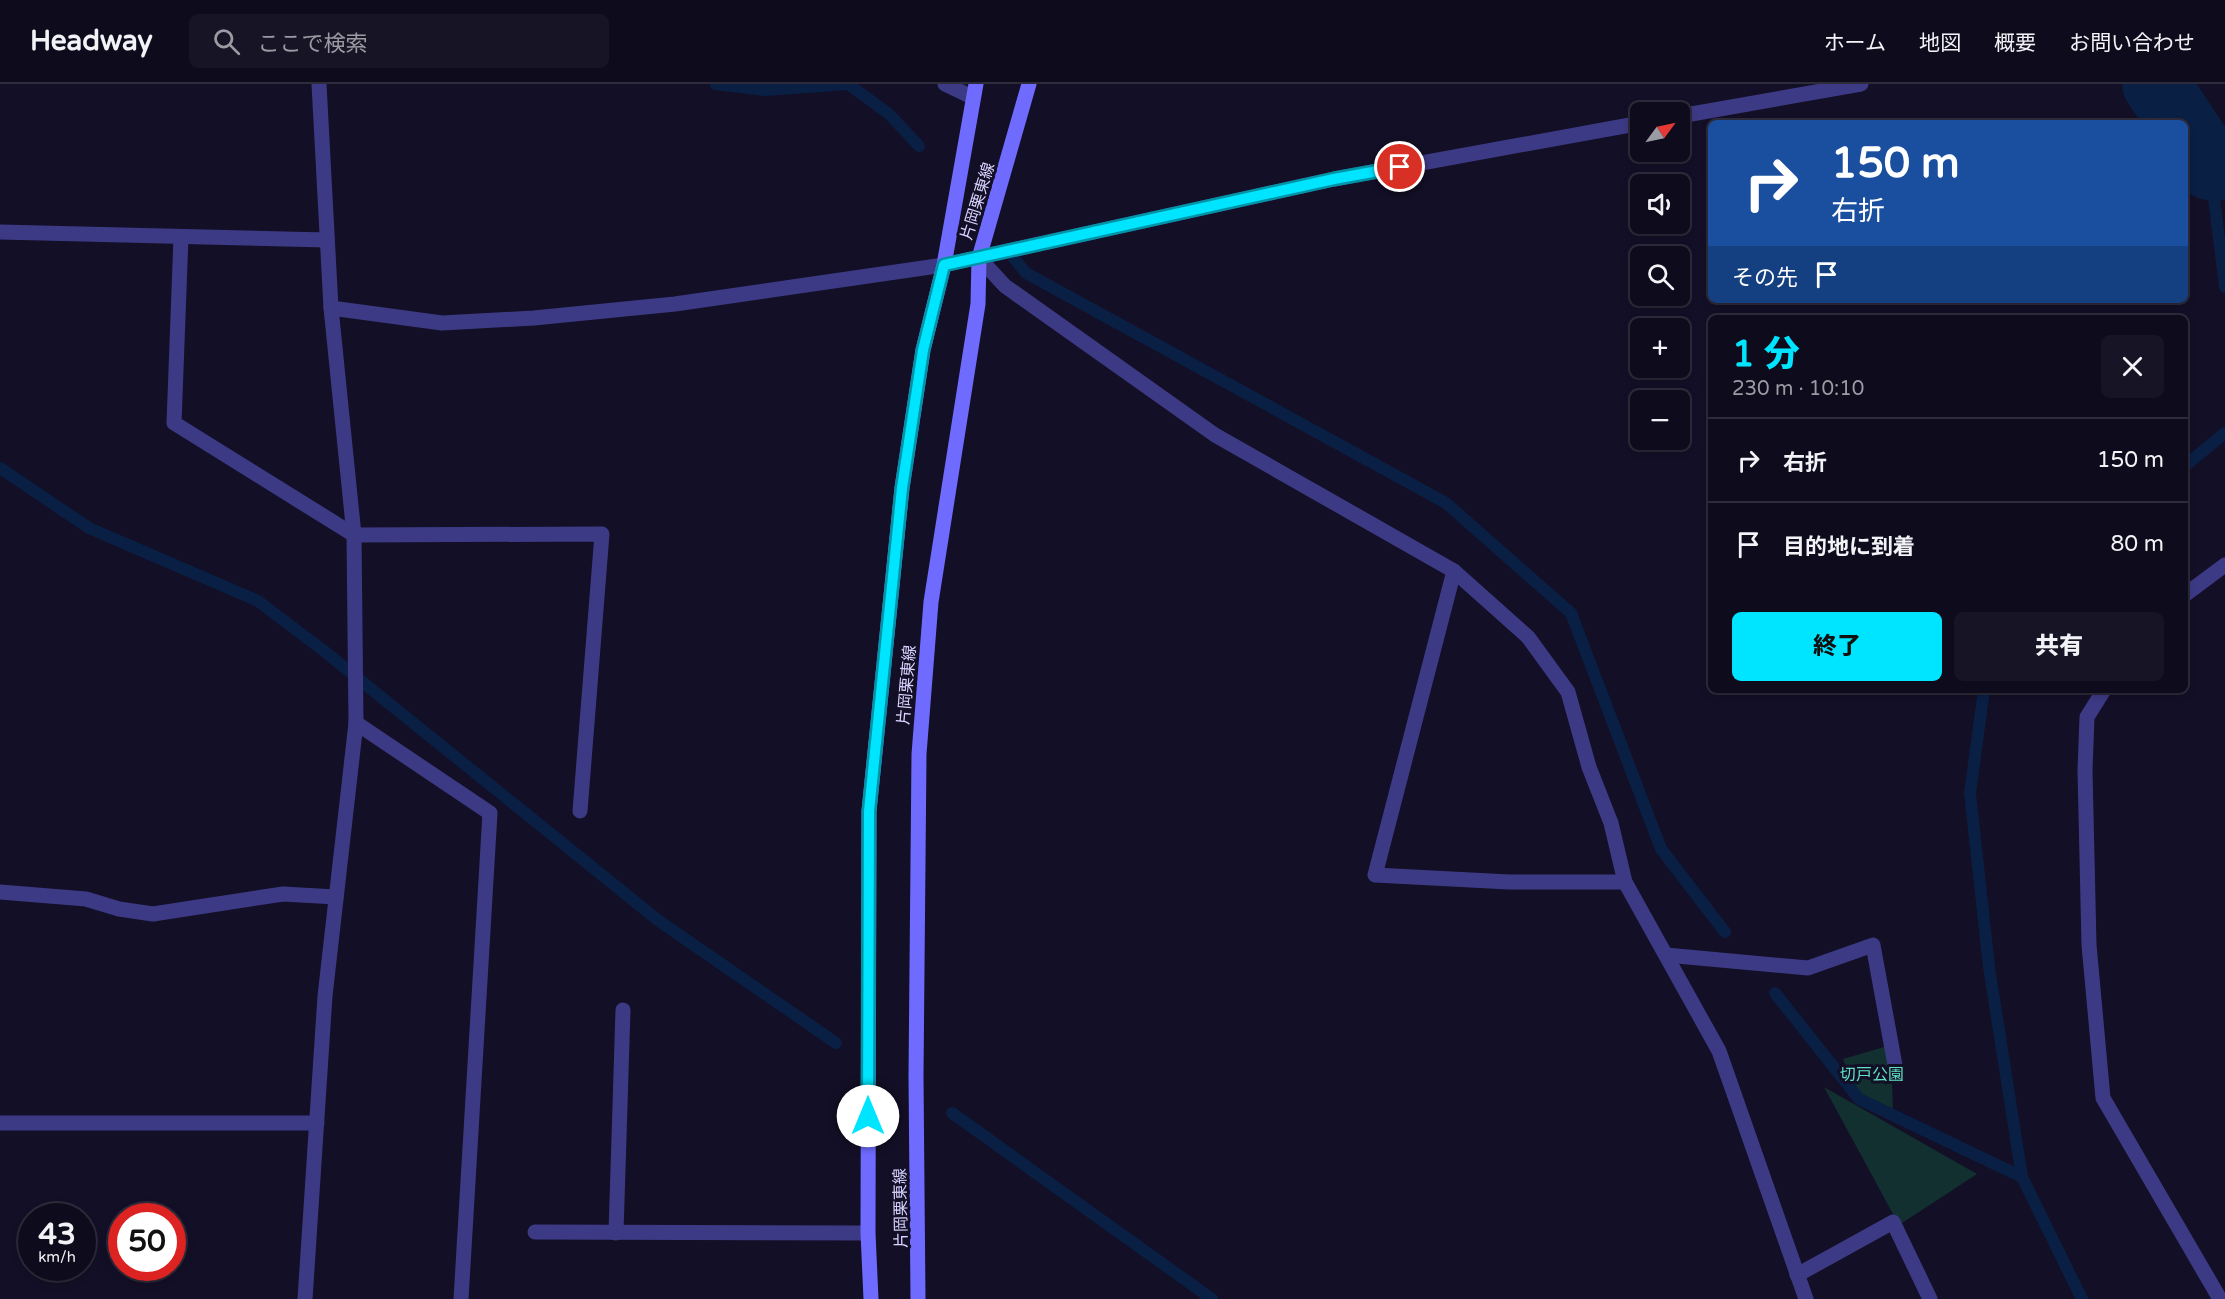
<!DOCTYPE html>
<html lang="ja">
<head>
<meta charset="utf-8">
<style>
  body { margin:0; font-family:"Varela Round","Noto Sans JP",sans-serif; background:#171425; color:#f1f3f6; height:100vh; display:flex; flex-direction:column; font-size:22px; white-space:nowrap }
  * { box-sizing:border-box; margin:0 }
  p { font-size:20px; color:#9b9ba3 }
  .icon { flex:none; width:33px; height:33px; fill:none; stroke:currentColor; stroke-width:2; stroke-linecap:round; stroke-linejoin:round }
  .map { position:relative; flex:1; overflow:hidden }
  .sheet { position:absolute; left:1708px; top:231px; width:480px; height:378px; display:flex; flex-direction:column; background:#0e0b1c; border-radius:9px; box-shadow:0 3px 9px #0003,0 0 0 2px #2e2b3b }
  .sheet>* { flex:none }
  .banner { position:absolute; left:1708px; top:36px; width:480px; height:183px; border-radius:9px; box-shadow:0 3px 9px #0003,0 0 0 2px #2e2b3b; background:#1a4fa0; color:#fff; overflow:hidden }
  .needle { width:39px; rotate:57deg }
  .buttons { position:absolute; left:1630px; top:18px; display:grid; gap:12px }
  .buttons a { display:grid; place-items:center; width:60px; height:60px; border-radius:9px; background:#0e0b1c; box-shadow:0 3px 9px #0003,0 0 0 2px #2e2b3b; font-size:30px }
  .speed { position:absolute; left:18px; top:1119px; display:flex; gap:12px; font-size:30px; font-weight:700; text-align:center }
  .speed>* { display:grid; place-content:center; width:78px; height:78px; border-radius:50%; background:#0e0b1c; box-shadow:0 3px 9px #0003,0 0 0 2px #2e2b3b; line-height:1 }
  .speed small { font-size:15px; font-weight:400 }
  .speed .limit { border:9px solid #d22; background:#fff; color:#111 }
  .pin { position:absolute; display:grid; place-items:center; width:51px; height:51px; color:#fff; margin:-26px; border:3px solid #fff; border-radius:50%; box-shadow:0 2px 6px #0007 }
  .me { position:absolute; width:66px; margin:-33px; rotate:0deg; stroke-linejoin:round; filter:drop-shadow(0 0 4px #0008) }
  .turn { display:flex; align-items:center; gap:21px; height:126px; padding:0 24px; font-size:27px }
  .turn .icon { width:78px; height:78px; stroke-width:2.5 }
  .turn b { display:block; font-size:42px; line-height:51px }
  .then { display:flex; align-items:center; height:57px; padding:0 24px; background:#0003; gap:12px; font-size:22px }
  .round { display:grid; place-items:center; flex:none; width:63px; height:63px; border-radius:9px; background:#171425 }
  .summary { display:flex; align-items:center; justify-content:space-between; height:102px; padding:0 24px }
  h1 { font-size:36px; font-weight:800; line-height:45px; color:#00e5ff }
  .button { display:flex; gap:12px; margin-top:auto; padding:12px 24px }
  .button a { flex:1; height:69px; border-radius:9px; background:#00e5ff; color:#111; font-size:24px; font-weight:800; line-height:69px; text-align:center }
  .button a+a { background:#171425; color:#f1f3f6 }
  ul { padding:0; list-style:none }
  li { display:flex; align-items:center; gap:18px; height:84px; padding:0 24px; border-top:2px solid #2e2b3b }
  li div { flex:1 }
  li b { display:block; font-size:22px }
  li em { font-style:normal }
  header { display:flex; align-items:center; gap:36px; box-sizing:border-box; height:84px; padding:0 30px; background:#0e0b1c; border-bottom:2px solid #2e2b3b }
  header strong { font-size:28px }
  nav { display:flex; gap:33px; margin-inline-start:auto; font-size:21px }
  .search { width:420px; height:54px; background:#171425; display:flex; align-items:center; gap:15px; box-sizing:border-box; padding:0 21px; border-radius:9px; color:#9b9ba3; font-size:22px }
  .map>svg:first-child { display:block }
</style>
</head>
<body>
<header>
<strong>Headway</strong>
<div class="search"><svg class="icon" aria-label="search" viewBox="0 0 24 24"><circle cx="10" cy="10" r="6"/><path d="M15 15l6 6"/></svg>ここで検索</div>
<nav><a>ホーム</a><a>地図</a><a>概要</a><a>お問い合わせ</a></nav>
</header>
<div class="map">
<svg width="2225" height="1215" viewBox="0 0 2225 1215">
  <rect width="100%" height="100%" fill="#130f26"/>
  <g fill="#12302f">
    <polygon points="1891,961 1893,1031 1859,1015 1843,975"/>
    <polygon points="1824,1003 1977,1090 1899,1141"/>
  </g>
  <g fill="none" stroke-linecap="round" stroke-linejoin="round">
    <g stroke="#0a1f44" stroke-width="12">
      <polyline points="716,0 765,6 848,0 889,30 919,62"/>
      <polyline points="2210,82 2225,203"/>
      <polyline points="1013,173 1026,189 1446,419 1571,529 1661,765 1725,848"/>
      <polyline points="2186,381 2225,349"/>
      <polyline points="0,384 89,444 258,517 324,567 659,837 836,959"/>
      <polyline points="1984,606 1970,709 1989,883 2022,1093 2082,1215"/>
      <polyline points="1775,909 1859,1015 2022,1093"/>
      <polyline points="952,1029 1212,1215"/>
    </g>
    <g stroke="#0a1f44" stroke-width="68">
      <polyline points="2156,0 2182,39"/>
      <polyline points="2186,45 2210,82 2217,83"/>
    </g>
    <g stroke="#3d3a85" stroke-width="15">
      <polyline points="945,0 972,13"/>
      <polyline points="1680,32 1861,0"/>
      <polyline points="0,148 327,156"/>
      <polyline points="181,153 174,339 354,451 602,450 580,727"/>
      <polyline points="979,174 1005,202 1215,351 1454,487 1528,553 1568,608 1589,683 1611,739 1625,798 1719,967 1806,1215"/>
      <polyline points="331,224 442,239 534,234 675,220 944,181 1334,95 1641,39"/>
      <polyline points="1454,487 1375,791 1509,798 1625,798"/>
      <polyline points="2186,510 2225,481"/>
      <polyline points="2104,606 2087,633 2085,686 2089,861 2103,1014 2220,1215"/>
      <polyline points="356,639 490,729 461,1215"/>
      <polyline points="0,808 86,815 119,825 153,830 283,810 336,813"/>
      <polyline points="1666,871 1808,884 1873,861 1897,992"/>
      <polyline points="0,1039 317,1039"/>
      <polyline points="535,1148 868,1149"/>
      <polyline points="616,1149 623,926"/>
      <polyline points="1797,1191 1893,1138 1930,1215"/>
      <polyline points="305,1215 325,912 356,639 354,451 331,224 319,0"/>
    </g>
    <g stroke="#6f6bff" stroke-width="15">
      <polyline points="871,1215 868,1149 869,727 902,404 923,266 944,181 976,0"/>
      <polyline points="918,1215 916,992 919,670 931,518 978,220 979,174 1029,0"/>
    </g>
  </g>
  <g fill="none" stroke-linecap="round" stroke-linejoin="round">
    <g stroke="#0095a6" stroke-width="15">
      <polyline id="route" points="868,1032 869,727 902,404 923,266 944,181 1334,95 1400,83"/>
    </g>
    <use href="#route" stroke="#00e5ff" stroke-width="10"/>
  </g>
  <g text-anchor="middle" stroke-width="6" stroke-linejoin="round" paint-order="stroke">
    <g font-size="16" fill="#d9d4ff" stroke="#130f26">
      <text transform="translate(977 117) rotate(-73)" y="6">片岡栗東線</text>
      <text transform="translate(906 601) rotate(-85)" y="6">片岡栗東線</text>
      <text transform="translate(900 1124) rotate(-91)" y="6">片岡栗東線</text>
    </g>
    <g font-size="16" fill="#5fe0c0" stroke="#130f26">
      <text x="1872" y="996">切戸公園</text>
    </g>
  </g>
</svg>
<div class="buttons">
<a><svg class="needle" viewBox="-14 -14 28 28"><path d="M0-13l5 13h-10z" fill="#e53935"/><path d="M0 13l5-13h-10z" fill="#9b9ba3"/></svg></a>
<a><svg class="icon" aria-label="sound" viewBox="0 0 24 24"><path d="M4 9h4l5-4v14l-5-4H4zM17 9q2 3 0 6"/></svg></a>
<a><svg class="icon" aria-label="search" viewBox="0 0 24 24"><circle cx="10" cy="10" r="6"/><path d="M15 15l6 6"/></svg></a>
<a>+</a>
<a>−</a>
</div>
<div class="speed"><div>43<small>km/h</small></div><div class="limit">50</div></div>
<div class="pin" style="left:1400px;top:83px;background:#d93025"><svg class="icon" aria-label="arrive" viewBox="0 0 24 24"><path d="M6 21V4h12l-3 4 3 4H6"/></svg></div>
<svg class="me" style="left:868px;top:1032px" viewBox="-20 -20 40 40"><circle r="19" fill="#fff"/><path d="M0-13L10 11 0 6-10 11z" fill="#00e5ff"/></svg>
<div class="banner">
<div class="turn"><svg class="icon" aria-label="right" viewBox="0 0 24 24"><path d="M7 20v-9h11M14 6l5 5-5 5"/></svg><div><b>150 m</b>右折</div></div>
<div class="then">その先<svg class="icon" aria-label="arrive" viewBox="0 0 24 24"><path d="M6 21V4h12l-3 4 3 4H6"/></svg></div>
</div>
<section class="sheet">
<div class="summary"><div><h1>1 分</h1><p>230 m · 10:10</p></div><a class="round"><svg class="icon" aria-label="close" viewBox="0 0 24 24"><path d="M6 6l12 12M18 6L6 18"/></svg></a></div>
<ul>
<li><svg class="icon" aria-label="right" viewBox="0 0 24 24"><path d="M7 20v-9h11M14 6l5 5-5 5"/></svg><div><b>右折</b></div><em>150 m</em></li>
<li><svg class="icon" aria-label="arrive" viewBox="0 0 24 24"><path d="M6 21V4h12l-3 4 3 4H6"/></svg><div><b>目的地に到着</b></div><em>80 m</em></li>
</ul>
<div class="button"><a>終了</a><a>共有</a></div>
</section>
</div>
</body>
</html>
